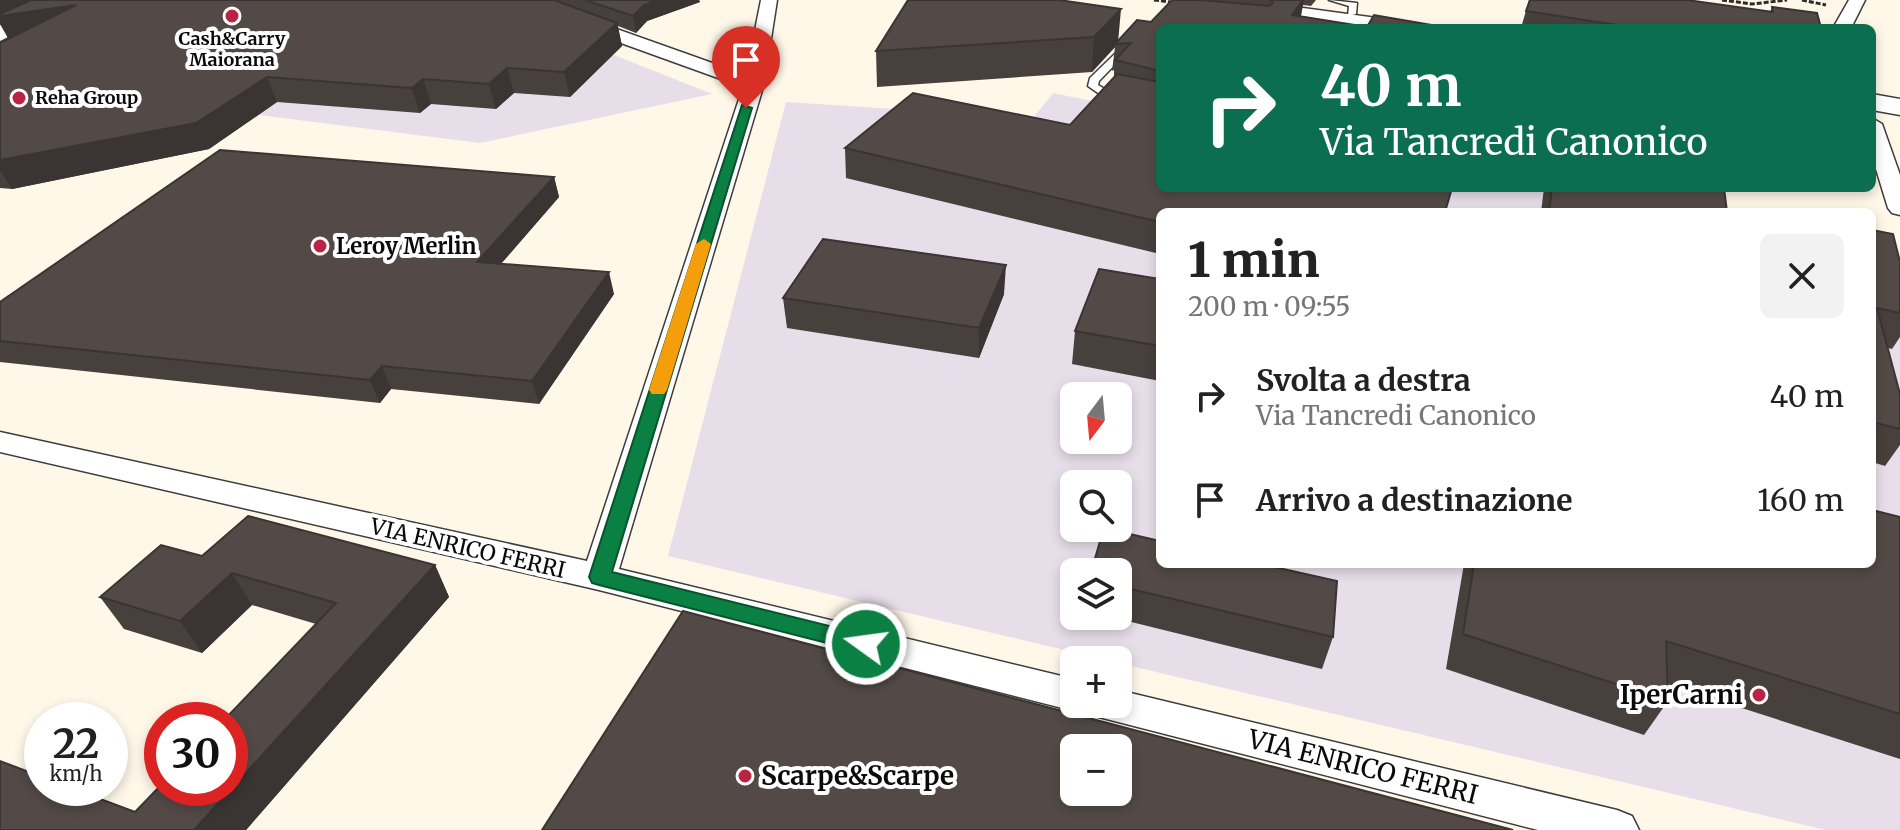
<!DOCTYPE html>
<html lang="it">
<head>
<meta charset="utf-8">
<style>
  body { margin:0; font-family:Merriweather,serif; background:#f2f2f2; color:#222; height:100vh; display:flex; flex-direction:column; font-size:30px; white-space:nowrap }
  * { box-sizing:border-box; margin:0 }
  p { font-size:26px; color:#767676 }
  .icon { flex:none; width:44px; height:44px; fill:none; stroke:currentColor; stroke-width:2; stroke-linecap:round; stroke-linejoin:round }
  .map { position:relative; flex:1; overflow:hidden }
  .panel { position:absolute; left:1156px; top:208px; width:720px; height:360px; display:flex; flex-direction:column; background:#fff; border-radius:12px; box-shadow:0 4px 12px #0003 }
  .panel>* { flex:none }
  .banner { position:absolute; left:1156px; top:24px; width:720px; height:168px; border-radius:12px; box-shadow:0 4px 12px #0003; background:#0b6e4f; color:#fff; overflow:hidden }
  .needle { width:52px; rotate:196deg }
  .tools { position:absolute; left:1060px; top:382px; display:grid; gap:16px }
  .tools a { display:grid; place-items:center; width:72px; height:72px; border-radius:12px; background:#fff; box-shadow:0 4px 12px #0003; font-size:40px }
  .speed { position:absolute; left:24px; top:702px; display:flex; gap:16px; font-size:40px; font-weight:700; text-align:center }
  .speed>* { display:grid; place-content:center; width:104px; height:104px; border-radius:50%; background:#fff; box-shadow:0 4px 12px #0003; line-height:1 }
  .speed small { font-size:20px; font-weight:400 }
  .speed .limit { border:12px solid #d22; background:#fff; color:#111 }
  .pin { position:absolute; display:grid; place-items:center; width:68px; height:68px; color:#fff; margin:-82px -34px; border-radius:50% 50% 50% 0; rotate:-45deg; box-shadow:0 0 8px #0007 }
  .pin .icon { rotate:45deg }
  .me { position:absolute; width:88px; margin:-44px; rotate:284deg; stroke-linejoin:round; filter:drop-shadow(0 0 6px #0008) }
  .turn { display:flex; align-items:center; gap:28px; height:168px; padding:0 32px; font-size:36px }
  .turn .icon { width:104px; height:104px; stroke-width:2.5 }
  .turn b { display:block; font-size:56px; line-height:68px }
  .round { display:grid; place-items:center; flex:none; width:84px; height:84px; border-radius:12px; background:#f2f2f2 }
  .head { display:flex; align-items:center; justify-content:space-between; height:136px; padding:0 32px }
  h1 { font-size:48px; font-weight:800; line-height:60px }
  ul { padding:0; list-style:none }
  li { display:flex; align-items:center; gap:24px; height:104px; padding:0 32px }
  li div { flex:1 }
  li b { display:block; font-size:30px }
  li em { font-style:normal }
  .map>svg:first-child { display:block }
</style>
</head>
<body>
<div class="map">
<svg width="1900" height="830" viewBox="0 0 1900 830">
  <rect width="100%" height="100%" fill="#fff7e8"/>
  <g fill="#e7deea" fill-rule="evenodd">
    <polygon points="410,0 476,0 712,94 480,143 259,115"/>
    <path d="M1053 93 1160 115V188H1521L1639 212H1160V564H1872V260L1900 310V830H1826L1118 663V660H1107L668 556 786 102 1033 118ZM1074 396H1118V440H1074ZM1074 484H1118V528H1074ZM1074 572H1118V616H1074Z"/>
  </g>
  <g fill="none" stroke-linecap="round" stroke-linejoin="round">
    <g stroke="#3d3d3d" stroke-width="3">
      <g id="service">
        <polygon points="1329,0 1357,3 1356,14 1348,16 1349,6"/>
        <polygon points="1123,46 1131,48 1099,81 1098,85 1108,91 1160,102 1160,108 1101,95 1088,86 1090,78"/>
      </g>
    </g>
    <g stroke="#3d3d3d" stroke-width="3">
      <g id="minor">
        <polygon points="511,0 535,0 746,75 761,0 777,0 764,84 619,569 1074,679 1074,704 1089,704 1088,707 1074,711 599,590 0,452 0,432 587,561 743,87 513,4"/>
        <polygon points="1849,0 1865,0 1851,28 1833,28"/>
        <polygon points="1872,118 1882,124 1900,175 1900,215 1892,213 1888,208 1872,156"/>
        <polygon points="1118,690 1617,810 1632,816 1639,830 1538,830 1095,716 1089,704 1118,704"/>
      </g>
    </g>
    <g stroke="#3d3d3d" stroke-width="3">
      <g id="tertiary">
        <polygon points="51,0 77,0 74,4 0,41 0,25"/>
        <polygon points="1188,0 1244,0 1399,21 1410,28 1352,28 1198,6"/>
        <polygon points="1872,94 1900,99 1900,115 1872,110"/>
      </g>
    </g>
    <g stroke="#2c2c2c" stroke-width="3" stroke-dasharray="5 2" stroke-linecap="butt">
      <polyline points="1154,0 1170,2"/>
      <polyline points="1722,0 1752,4 1787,0"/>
      <polyline points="1802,0 1826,5"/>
    </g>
    <use href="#service" fill="#fff" fill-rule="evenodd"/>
    <use href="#minor" fill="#fff" fill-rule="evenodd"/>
    <use href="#tertiary" fill="#fff" fill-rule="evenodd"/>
  </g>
  <g fill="#47403d">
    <polygon points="0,0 699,0 700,2 647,21 636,33 618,26 622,46 570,97 514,93 496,109 431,104 420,113 277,102 209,149 12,189 0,188 0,43 8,39"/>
    <polygon points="908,0 1118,41 1151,22 1172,0 1316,0 1311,6 1303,5 1301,16 1367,27 1449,28 1160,28 1160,254 846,178 845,148 1070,125 1114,78 1114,70 1112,71 1115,47 1092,72 877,87 876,51"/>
    <polygon points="1529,0 1770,12 1772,7 1821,28 1521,28"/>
    <polygon points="554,177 559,197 501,264 614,294 539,404 391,389 380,403 0,362 0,302"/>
    <polygon points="1544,188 1724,188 1727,212 1541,212"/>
    <polygon points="1872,230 1900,262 1900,337 1892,349 1888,348 1900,394 1900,445 1885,466 1872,462"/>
    <polygon points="1160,279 1160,381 1072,364 1075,331"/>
    <polygon points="1004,294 979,358 787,328 783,298"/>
    <polygon points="1900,517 1900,759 1667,684 1668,701 1644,735 1446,669 1464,564 1872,564"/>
    <polygon points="202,556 435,565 449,597 246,830 0,830 135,812 316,624 252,605 202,653 124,629 100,597"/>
    <polygon points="1118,572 1333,637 1322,669 1107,616 1118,616"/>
  </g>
  <g fill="#3a3432">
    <polygon points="0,0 44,0 76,5 9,40 0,24"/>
    <polygon points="657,0 699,0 700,2 647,21 636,33 633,16 644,5"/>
    <polygon points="1303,0 1304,0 1299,23 1292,15"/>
    <polygon points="1121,9 1118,43 1115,44 1115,47 1092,72 1094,37"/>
    <polygon points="617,23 622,46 570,97 564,72"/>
    <polygon points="507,68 514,93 496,109 489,84"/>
    <polygon points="267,77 277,102 209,149 12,189 0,170 0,160"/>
    <polygon points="423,79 431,104 420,113 412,88"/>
    <polygon points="554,177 559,197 484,283 477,262"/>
    <polygon points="1006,265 1004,294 979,358 979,328"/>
    <polygon points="609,272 614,294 539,404 532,381"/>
    <polygon points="382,366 391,389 380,403 370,380"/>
    <polygon points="435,565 449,597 246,830 194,830"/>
    <polygon points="232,573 252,605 202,653 180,621"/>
  </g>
  <g fill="#534a47" stroke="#3a3432" stroke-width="2" fill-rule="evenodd">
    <polygon points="31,0 554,0 617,23 564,72 507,68 489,84 423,79 412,88 267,77 196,123 0,160 0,43 76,5 0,16 0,14"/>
    <polygon points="585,0 657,0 644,5 633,16"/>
    <polygon points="908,0 1059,0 1121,9 1094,37 876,51"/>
    <polygon points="1172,0 1201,0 1269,6 1273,3 1270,0 1303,0 1292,15 1367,27 1374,15 1449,28 1160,28 1160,71 1115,60 1131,43 1115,44 1137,20 1151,22"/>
    <polygon points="1530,0 1687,0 1773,12 1772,7 1817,13 1821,28 1636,28 1526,11"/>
    <polygon points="1117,74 1160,82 1160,188 1452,188 1445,212 1160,212 1160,222 845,148 913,93 1070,125"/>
    <polygon points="220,150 554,177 477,262 609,272 532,381 382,366 370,380 0,341 0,302"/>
    <polygon points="1552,188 1724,188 1727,212 1549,212"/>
    <polygon points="1872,230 1893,234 1900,262 1900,313 1877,308 1900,394 1900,429 1872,422"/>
    <polygon points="823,239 1006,265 979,328 783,298"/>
    <polygon points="1099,269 1160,279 1160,346 1075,331"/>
    <polygon points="1872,510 1900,517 1900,714 1666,641 1668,701 1463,634 1474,564 1872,564"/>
    <polygon points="248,516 435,565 194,830 0,830 0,761 42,777 42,788 71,788 135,812 162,784 162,788 230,788 230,720 224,720 336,603 232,573 180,621 100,597 161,545 202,556"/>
    <polygon points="1104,528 1160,541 1160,564 1261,564 1337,581 1333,637 1118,586 1118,572 1091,572"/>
    <path d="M683 611 1513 830H542ZM1074 748H1118V792H1074Z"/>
  </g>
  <polygon fill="#0b8043" stroke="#07532c" stroke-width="2" points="742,105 752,108 612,572 874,637 878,644 874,650 866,653 599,585 592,583 589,577"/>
  <polygon fill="#f59e0b" points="704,239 711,244 667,390 664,394 652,394 649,390 696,244"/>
  <g fill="#b92443" stroke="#fff" stroke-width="3">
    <circle cx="232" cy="16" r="8"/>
    <circle cx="19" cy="98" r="8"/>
    <circle cx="320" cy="246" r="8"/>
    <circle cx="1759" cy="695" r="8"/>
    <circle cx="745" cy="776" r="8"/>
  </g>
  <g text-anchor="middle" stroke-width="8" stroke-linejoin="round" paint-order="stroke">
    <g font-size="18" font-weight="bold" fill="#0a0a0a" stroke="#fff">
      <text x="232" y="45">Cash&amp;Carry<tspan x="232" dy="21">Maiorana</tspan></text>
      <text x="35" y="104" text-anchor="start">Reha Group</text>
    </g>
    <g font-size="22" font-weight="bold" fill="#0a0a0a" stroke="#fff" text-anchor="start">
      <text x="336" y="254">Leroy Merlin</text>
    </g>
    <g font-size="22" fill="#0a0a0a" stroke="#fff">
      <text transform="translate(468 548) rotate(13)" y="8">VIA ENRICO FERRI</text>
    </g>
    <g font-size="26" font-weight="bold" fill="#0a0a0a" stroke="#fff" text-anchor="end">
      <text x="1743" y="704">IperCarni</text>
      <text x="761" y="785" text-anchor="start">Scarpe&amp;Scarpe</text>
    </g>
    <g font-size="26" fill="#0a0a0a" stroke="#fff">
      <text transform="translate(1363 767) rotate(14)" y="9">VIA ENRICO FERRI</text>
    </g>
  </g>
</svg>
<div class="tools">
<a><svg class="needle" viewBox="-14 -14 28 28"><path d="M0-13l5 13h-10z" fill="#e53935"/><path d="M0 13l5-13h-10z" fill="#767676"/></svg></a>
<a><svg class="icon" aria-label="search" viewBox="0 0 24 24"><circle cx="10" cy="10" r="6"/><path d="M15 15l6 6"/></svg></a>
<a><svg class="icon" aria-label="layers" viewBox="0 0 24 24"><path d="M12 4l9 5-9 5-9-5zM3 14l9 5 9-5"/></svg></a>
<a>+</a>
<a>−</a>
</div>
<div class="speed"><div>22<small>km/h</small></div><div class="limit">30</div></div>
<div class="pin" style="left:746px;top:108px;background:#d93025"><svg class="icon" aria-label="arrive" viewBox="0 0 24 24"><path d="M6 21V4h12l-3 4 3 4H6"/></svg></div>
<svg class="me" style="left:866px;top:644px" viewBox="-20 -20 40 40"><circle r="17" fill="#0b8043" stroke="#fff" stroke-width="3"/><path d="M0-11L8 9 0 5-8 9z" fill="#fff"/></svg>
<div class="banner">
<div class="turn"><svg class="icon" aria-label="right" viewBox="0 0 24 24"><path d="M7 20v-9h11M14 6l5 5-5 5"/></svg><div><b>40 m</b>Via Tancredi Canonico</div></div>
</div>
<section class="panel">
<div class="head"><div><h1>1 min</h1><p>200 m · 09:55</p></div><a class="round"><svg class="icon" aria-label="close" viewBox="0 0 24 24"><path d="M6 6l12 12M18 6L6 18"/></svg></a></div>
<ul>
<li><svg class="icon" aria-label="right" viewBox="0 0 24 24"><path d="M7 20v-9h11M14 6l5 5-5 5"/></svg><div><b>Svolta a destra</b><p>Via Tancredi Canonico</p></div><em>40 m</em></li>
<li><svg class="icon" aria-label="arrive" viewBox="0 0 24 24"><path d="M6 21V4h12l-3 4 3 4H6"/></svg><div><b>Arrivo a destinazione</b></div><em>160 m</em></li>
</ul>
</section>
</div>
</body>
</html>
